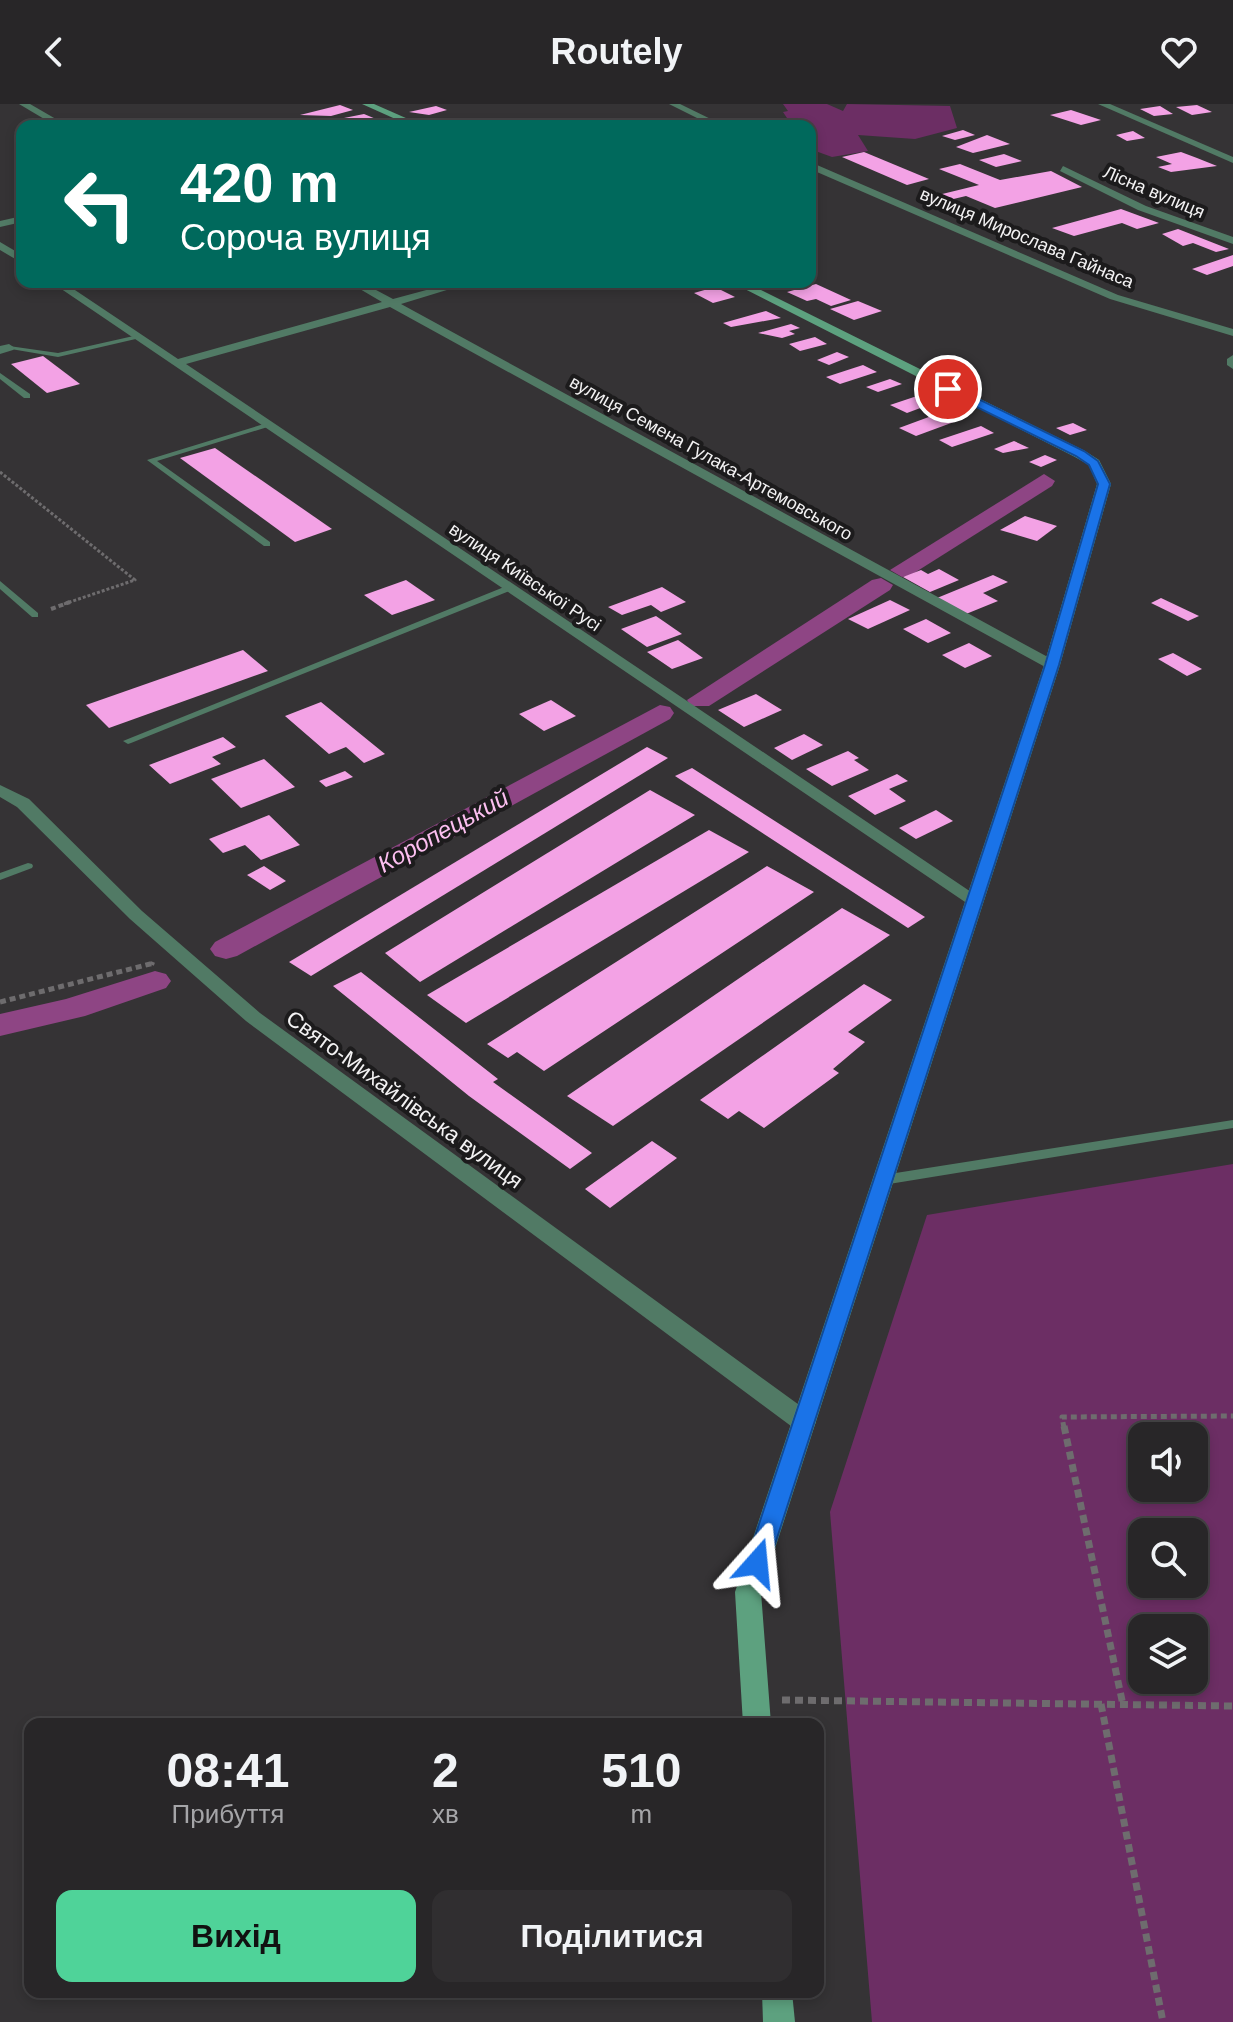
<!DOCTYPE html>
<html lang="uk">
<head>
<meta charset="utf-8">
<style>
  body { margin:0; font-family:Arial,sans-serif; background:#302e30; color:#f1f3f6; height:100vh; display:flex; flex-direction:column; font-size:30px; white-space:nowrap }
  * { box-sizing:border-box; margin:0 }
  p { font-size:26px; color:#a5a5a8 }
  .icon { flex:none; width:44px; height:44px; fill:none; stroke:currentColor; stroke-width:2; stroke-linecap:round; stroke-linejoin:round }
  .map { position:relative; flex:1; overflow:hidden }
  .side { position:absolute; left:24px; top:1614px; width:800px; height:280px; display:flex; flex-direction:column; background:#282628; border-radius:16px; box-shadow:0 4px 12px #0003,0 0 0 2px #444345 }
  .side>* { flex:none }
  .hud { position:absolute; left:16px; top:16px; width:800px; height:168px; border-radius:16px; box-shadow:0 4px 12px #0003,0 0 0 2px #444345; background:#00695c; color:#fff; overflow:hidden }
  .tools { position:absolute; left:1128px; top:1318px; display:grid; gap:16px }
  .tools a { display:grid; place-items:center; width:80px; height:80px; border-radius:16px; background:#282628; box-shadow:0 4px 12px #0003,0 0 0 2px #444345; font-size:40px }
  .pin { position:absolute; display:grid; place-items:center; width:68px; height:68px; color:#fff; margin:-34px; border:4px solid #fff; border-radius:50%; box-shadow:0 2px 8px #0007 }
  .me { position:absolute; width:88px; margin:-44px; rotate:18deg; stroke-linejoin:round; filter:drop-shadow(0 0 6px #0008) }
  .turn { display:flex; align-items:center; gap:28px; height:168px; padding:0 32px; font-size:36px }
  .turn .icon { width:104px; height:104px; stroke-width:2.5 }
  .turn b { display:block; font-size:56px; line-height:68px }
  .eta { display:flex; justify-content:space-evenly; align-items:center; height:136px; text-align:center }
  .eta b { font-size:48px; font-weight:700; line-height:56px }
  .primary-button { display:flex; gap:16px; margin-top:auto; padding:16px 32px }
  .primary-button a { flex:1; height:92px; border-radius:16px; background:#4fd399; color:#111; font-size:32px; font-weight:700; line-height:92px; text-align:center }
  .primary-button a+a { background:#302e30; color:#f1f3f6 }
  header { display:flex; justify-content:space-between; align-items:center; height:104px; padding:0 32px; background:#282628; font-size:36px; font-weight:700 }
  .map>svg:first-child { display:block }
</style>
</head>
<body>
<header><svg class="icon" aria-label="back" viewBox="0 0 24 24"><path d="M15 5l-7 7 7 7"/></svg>Routely<svg class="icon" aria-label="heart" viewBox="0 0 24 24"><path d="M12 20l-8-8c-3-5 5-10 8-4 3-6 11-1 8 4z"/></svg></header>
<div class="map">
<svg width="1233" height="1918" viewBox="0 0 1233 1918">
  <rect width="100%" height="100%" fill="#353335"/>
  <g fill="#6c2e64" fill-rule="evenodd">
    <polygon points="783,0 827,0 843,7 847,0 950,2 957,24 915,35 858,31 868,47 832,53 810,45 810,22 782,18 780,15 787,14 783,8 788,7"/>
    <path d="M1233 1060V1918H872L830 1408 927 1111ZM1194 1332V1384H1142V1332ZM1142 1428H1194V1480H1142ZM1194 1524V1576H1142V1524Z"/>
  </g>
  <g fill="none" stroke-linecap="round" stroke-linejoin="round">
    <g fill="#8e4584" fill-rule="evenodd">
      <polygon points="1044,370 1055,377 1052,382 911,471 902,473 890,466"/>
      <polygon points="881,474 893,481 890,486 709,602 691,602 687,596 872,476"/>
      <polygon points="660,601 670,603 674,609 670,615 237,852 226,855 215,852 210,845 215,838"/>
      <polygon points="155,867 166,870 171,877 166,884 85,912 0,932 0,910 66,895"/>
    </g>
  </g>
  <g fill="#f3a2e5">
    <polygon points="340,1 353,6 331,12 300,11"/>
    <polygon points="1197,1 1212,8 1192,11 1176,3"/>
    <polygon points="436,2 447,6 429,11 409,8"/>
    <polygon points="1160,2 1173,10 1154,12 1140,5"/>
    <polygon points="1071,6 1101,16 1081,21 1050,11"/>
    <polygon points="364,10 376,15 365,17 376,22 355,22 358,20 344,14"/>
    <polygon points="112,15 126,22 84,22 84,21"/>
    <polygon points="963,26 975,31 955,36 942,32"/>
    <polygon points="1133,27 1145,34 1127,37 1116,31"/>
    <polygon points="987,31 1010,40 973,49 956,43"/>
    <polygon points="864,48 929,75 907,81 842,53"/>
    <polygon points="1181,48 1197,54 1217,62 1171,68 1158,63 1172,60 1156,53"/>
    <polygon points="1004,50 1022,57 996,63 979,56"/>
    <polygon points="960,60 1000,76 1051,67 1082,83 995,104 966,92 945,97 934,92 979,81 939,65"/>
    <polygon points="1121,105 1159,119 1137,125 1122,119 1074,132 1052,124"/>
    <polygon points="1178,125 1229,145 1216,148 1193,139 1183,142 1162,130"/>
    <polygon points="1233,151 1233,162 1207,171 1192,165"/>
    <polygon points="816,180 851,196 831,202 816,195 807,197 787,188"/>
    <polygon points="715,183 735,193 713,199 694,189"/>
    <polygon points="858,197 882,207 854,216 830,205"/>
    <polygon points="766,207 781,214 731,223 723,219"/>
    <polygon points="791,220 800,224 789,227 795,230 782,234 758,229"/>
    <polygon points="815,233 827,240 800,247 789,240"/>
    <polygon points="837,248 849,253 829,261 817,256"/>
    <polygon points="43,252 80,280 47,289 11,260"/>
    <polygon points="863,261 877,268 840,280 826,273"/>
    <polygon points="890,275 902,280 878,288 866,283"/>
    <polygon points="923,290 939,297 907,309 890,301"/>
    <polygon points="945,307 962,315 916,332 899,324"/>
    <polygon points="1073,319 1087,326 1070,331 1056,324"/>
    <polygon points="981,322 994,329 952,343 939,336"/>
    <polygon points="1014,337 1029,344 1003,349 994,345"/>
    <polygon points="215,344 332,425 295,438 180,354"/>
    <polygon points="1045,351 1057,356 1041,363 1029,358"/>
    <polygon points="1025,412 1057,422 1037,437 1000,426"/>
    <polygon points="939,465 959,476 930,488 903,473 921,466 928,470"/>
    <polygon points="993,471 1008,478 983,489 998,497 966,510 937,494"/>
    <polygon points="406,476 435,496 392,511 364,491"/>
    <polygon points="662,483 686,498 661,508 651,501 622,511 608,503"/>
    <polygon points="1161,494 1199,512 1188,517 1151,499"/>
    <polygon points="890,496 910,506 868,525 848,515"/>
    <polygon points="656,512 682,530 647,543 621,525"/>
    <polygon points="926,515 951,529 928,539 903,525"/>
    <polygon points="678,536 703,554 672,565 647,548"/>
    <polygon points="969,539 992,552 965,564 942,551"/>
    <polygon points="243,546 268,567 109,624 86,601"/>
    <polygon points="1173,549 1202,565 1187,572 1158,555"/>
    <polygon points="756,590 782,606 744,623 718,606"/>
    <polygon points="551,596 576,612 544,627 519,610"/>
    <polygon points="321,598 385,650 364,659 346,643 329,650 285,612"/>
    <polygon points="804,630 823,641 792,656 774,644"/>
    <polygon points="223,633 236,643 212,653 221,660 170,680 149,661"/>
    <polygon points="647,643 668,654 311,872 289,858"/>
    <polygon points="848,647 859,654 854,656 869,666 832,682 806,665"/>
    <polygon points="264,655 295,683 241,704 211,675"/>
    <polygon points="692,664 925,813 908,824 675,672"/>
    <polygon points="345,667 353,673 326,683 319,677"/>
    <polygon points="897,670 908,677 889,685 906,697 875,711 848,692"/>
    <polygon points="650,686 695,711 420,878 385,849"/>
    <polygon points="936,706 953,717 916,735 899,724"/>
    <polygon points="269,711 300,741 261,756 245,741 223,749 209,735"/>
    <polygon points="709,726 749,748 466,919 427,891"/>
    <polygon points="264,762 286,777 270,786 247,771"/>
    <polygon points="767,762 814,788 544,967 517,948 508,954 487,940"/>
    <polygon points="842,804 890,831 613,1022 567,992"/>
    <polygon points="361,868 498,975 493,978 592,1049 570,1065 469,992 333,882"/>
    <polygon points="864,880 892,896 848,928 865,938 833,965 839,969 764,1024 739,1007 728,1015 700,996"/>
    <polygon points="652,1037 677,1054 610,1104 585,1085"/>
  </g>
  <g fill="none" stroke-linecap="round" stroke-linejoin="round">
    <polyline stroke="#6e6c6e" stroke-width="3" stroke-dasharray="3 2" stroke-linecap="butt" points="0,368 135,476 64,500"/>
    <g stroke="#6e6c6e" stroke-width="4" stroke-dasharray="5 3" stroke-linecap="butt">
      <polyline points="51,505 70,498"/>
      <polyline points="152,861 153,858"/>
    </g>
    <g stroke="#6e6c6e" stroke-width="5" stroke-dasharray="6 4" stroke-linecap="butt">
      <polyline points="0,898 154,859"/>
      <polyline points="1064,1324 1062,1313 1233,1312"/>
    </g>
    <g stroke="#6e6c6e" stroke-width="7" stroke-dasharray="8 5" stroke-linecap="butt">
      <polyline points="1064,1322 1123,1601"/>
      <polyline points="782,1596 1233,1602"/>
      <polyline points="1101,1600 1163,1918"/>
    </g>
    <g fill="#517a65" fill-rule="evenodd">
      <polygon points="138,231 141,233 140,234 58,253 5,244 9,242 58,249"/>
      <polygon points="0,269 30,290 30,294 24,294 0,275"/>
      <polygon points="267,319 274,321 157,357 270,438 270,442 264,442 147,356"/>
      <polygon points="0,477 38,509 38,513 32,513 0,485"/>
      <polygon points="509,481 513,484 512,486 131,639 128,640 123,637"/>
      <polygon points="28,759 32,760 33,762 32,764 0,776 0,769"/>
      <polygon points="1233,1016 1233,1024 883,1081 878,1079 877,1076 878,1073 883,1071"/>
    </g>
    <g fill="#517a65" fill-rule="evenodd">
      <polygon points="19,0 30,0 68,22 56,22"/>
      <polygon points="669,0 680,0 725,22 713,22"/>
      <polygon points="1098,0 1110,0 1233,53 1233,59"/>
      <polygon points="810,58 1118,191 1233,225 1233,232 1110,195 810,65"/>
      <polygon points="1063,62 1146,102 1233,133 1233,140 1138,106 1060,67"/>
      <polygon points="22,112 22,118 0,123 0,117"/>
      <polygon points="0,138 22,151 22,159 0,146"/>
      <polygon points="51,178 63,178 178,255 382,198 348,178 361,178 393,195 456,178 473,178 401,200 1057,558 1057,564 1047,564 390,203 186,260 983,796 980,800 968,800"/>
      <polygon points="9,240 15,244 13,246 0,250 0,242"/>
      <polygon points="1233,251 1233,265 1227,261 1227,255"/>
      <polygon points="0,681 29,695 142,807 260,909 813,1311 816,1318 813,1325 804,1328 795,1325 246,917 130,815 17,703 0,693"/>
    </g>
    <g fill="#5da17f" fill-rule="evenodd">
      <polygon points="362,0 374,0 424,22 411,22"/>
      <polygon points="731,178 745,178 1085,347 1099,356 1111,380 1060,561 761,1488 771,1620 743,1620 735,1488 1044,561 1097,380 1089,361 1075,353"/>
      <polygon points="762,1888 792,1888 795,1918 763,1918"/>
    </g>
  </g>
  <polygon fill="#1a73e8" stroke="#114b97" stroke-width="2" points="944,282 952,282 1084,347 1098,357 1110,380 1059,561 769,1459 766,1467 757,1470 749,1467 746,1459 1045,561 1098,380 1089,361 1076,352 944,287"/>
  <g text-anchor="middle" stroke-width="8" stroke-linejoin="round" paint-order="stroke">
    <g font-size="18" fill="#f3f2f3" stroke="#1c1b1c">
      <text transform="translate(1154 88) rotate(23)" y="6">Лісна вулиця</text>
      <text transform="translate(1027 134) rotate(23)" y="6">вулиця Мирослава Гайнаса</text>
      <text transform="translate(711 354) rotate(29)" y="6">вулиця Семена Гулака-Артемовського</text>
      <text transform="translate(525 473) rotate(34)" y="6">вулиця Київської Русі</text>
    </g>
    <g font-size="22" fill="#f3f2f3" stroke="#1c1b1c">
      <text transform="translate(405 995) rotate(36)" y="8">Свято-Михайлівська вулиця</text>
    </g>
    <g font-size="24" font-style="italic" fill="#fcbff0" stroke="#1c1b1c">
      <text transform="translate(443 727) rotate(-29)" y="8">Коропецький</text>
    </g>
  </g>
</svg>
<div class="tools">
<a><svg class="icon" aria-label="sound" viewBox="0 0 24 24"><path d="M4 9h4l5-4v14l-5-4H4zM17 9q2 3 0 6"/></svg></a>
<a><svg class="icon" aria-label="search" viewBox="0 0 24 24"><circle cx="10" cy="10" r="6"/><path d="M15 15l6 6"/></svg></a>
<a><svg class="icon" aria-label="layers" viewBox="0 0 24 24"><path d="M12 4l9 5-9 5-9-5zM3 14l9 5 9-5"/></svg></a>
</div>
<div class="pin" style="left:948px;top:285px;background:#d93025"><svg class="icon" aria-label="arrive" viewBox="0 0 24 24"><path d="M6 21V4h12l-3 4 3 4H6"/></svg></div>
<svg class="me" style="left:757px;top:1459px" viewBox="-20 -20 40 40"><path d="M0-17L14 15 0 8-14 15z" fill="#1a73e8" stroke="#fff" stroke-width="4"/></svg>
<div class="hud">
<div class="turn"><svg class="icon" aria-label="left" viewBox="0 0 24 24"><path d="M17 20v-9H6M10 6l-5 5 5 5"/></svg><div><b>420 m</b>Сороча вулиця</div></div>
</div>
<section class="side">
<div class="eta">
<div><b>08:41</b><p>Прибуття</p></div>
<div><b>2</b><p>хв</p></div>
<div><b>510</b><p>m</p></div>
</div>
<div class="primary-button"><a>Вихід</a><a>Поділитися</a></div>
</section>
</div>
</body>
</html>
